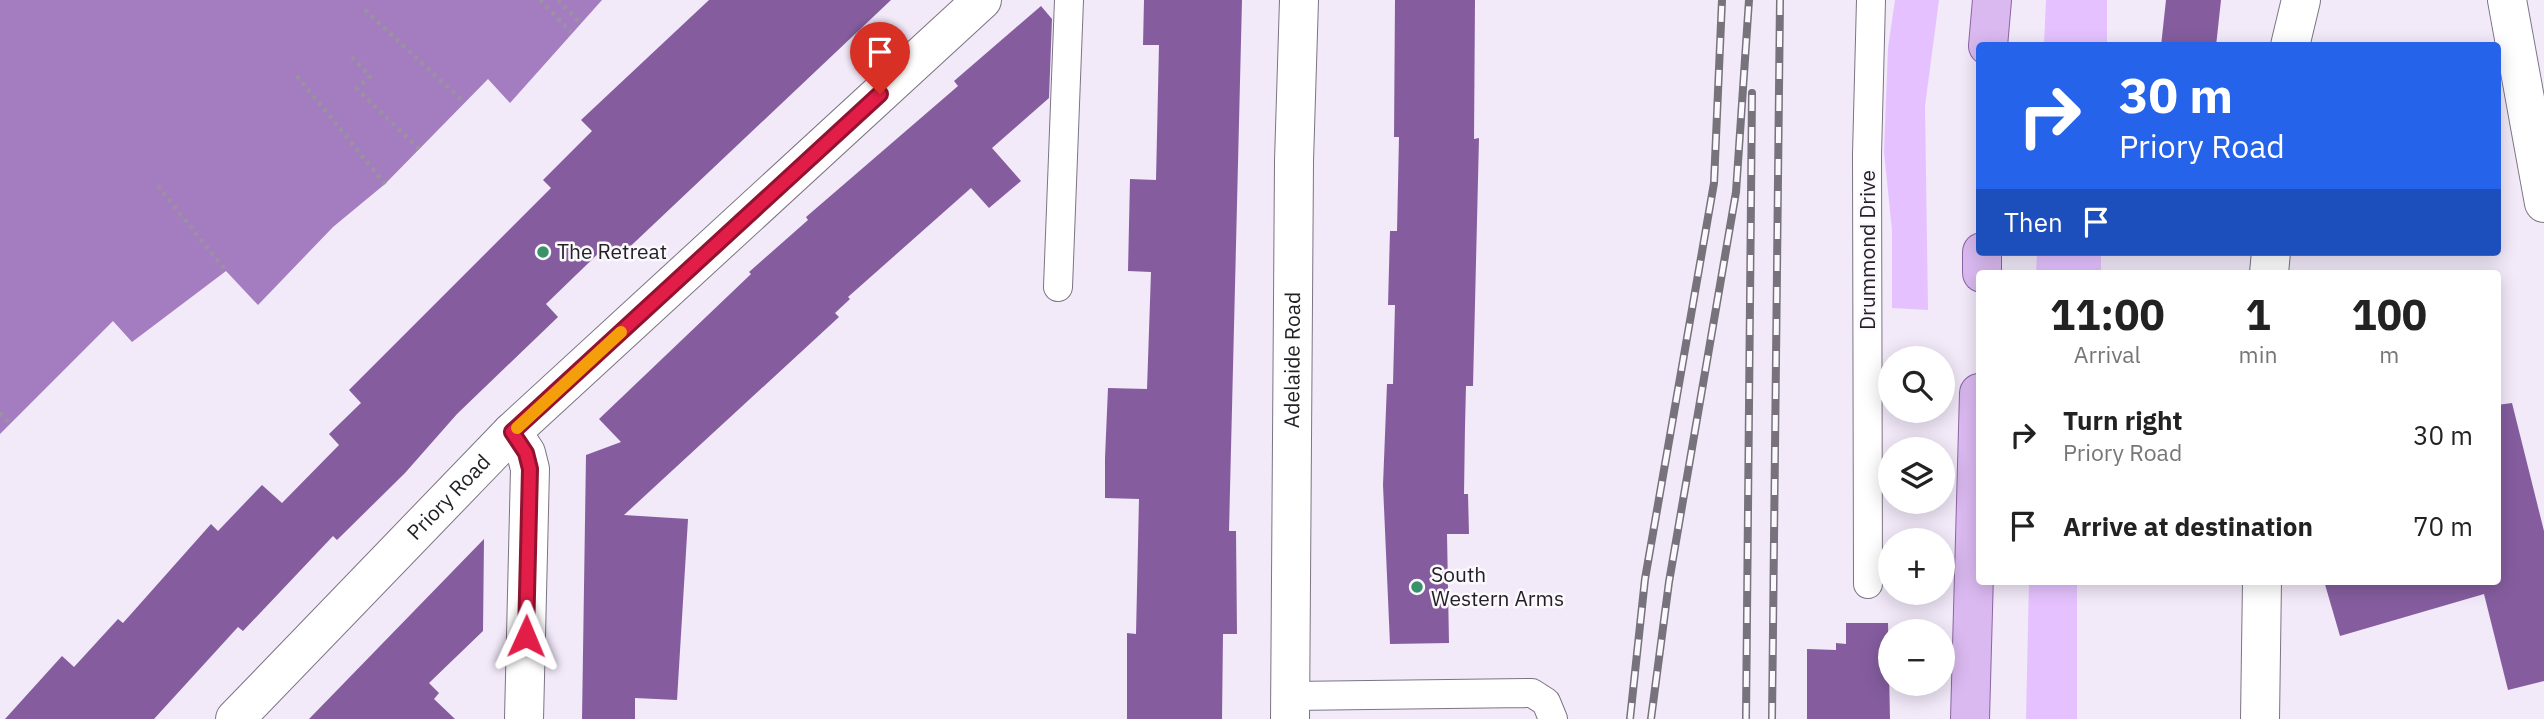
<!DOCTYPE html>
<html lang="en">
<head>
<meta charset="utf-8">
<style>
  body { margin:0; font-family:"IBM Plex Sans",sans-serif; background:#f6f6f6; color:#222; height:100vh; display:flex; flex-direction:column; font-size:26px; white-space:nowrap }
  * { box-sizing:border-box; margin:0 }
  p { font-size:23px; color:#767676 }
  .icon { flex:none; width:38px; height:38px; fill:none; stroke:currentColor; stroke-width:2; stroke-linecap:round; stroke-linejoin:round }
  .map { position:relative; flex:1; overflow:hidden }
  .details { position:absolute; left:1976px; top:270px; width:525px; height:315px; display:flex; flex-direction:column; background:#fff; border-radius:7px; box-shadow:0 4px 18px #0003 }
  .details>* { flex:none }
  .top-card { position:absolute; left:1976px; top:42px; width:525px; height:214px; border-radius:7px; box-shadow:0 4px 18px #0003; background:#2563eb; color:#fff; overflow:hidden }
  .tools { position:absolute; left:1878px; top:346px; display:grid; gap:14px }
  .tools a { display:grid; place-items:center; width:77px; height:77px; border-radius:50%; background:#fff; box-shadow:0 4px 18px #0003; font-size:35px }
  .pin { position:absolute; display:grid; place-items:center; width:60px; height:60px; color:#fff; margin:-72px -30px; border-radius:50% 50% 50% 0; rotate:-45deg; box-shadow:0 0 7px #0007 }
  .pin .icon { rotate:45deg }
  .me { position:absolute; width:77px; margin:-38px; rotate:1deg; stroke-linejoin:round; filter:drop-shadow(0 0 5px #0008) }
  .turn { display:flex; align-items:center; gap:24px; height:147px; padding:0 28px; font-size:32px }
  .turn .icon { width:91px; height:91px; stroke-width:2.5 }
  .turn b { display:block; font-size:49px; line-height:60px }
  .then { display:flex; align-items:center; height:66px; padding:0 28px; background:#0003; gap:14px; font-size:26px }
  .eta { display:flex; justify-content:space-evenly; align-items:center; height:119px; text-align:center }
  .eta b { font-size:42px; font-weight:800; line-height:49px }
  ul { padding:0; list-style:none }
  li { display:flex; align-items:center; gap:21px; height:91px; padding:0 28px }
  li div { flex:1 }
  li b { display:block; font-size:26px }
  li em { font-style:normal }
  .map>svg:first-child { display:block }
</style>
</head>
<body>
<div class="map">
<svg width="2544" height="719" viewBox="0 0 2544 719">
  <rect width="100%" height="100%" fill="#f2e9f9"/>
  <g fill="#e5c2ff">
    <polygon points="1895,0 1939,0 1925,106 1928,310 1892,308 1892,230 1884,152 1888,48"/>
    <polygon points="2046,0 2107,0 2107,45 2044,45"/>
    <polygon points="2037,252 2101,252 2101,273 2036,273"/>
    <polygon points="2029,581 2077,581 2077,719 2026,719"/>
  </g>
  <polygon fill="#a47cc0" points="0,0 602,0 510,103 488,79 385,184 333,227 258,305 226,271 132,342 113,321 0,434"/>
  <g fill="#855d9f">
    <polygon points="709,0 891,0 618,258 606,246 546,304 558,317 457,414 405,473 337,540 333,536 243,631 238,627 154,719 5,719 62,656 74,667 118,619 123,623 211,524 218,531 262,485 282,503 339,445 329,434 361,403 349,390 551,188 543,180 592,131 581,120"/>
    <polygon points="1144,0 1242,0 1229,531 1236,531 1237,634 1223,634 1222,719 1127,719 1127,633 1136,634 1139,499 1105,498 1105,458 1108,388 1147,389 1151,272 1128,271 1130,179 1156,180 1159,45 1143,45"/>
    <polygon points="1395,0 1475,0 1474,139 1479,138 1473,386 1466,386 1465,426 1464,494 1468,494 1469,534 1447,534 1449,643 1390,644 1383,485 1387,384 1393,384 1395,305 1388,305 1390,231 1397,231 1399,137 1394,137"/>
    <polygon points="2166,0 2221,0 2216,46 2161,46"/>
    <polygon points="1041,6 1052,19 1049,98 992,148 1021,181 989,208 971,188 848,297 850,299 835,313 839,317 624,515 688,519 677,700 635,698 635,719 582,719 586,455 621,442 599,419 751,274 749,272 808,220 806,217 958,86 954,81"/>
    <polygon points="2512,403 2544,531 2544,681 2508,690 2484,594 2340,636 2324,581 2497,581 2497,405"/>
    <polygon points="484,539 483,631 429,683 439,693 434,699 455,719 309,719"/>
    <polygon points="1846,623 1888,623 1890,719 1807,719 1807,649 1836,650 1836,643 1846,644"/>
  </g>
  <g fill="none" stroke-linecap="round" stroke-linejoin="round">
    <g stroke="#7c7483" stroke-width="30">
      <g id="lane">
        <polyline points="1058,287 1069,0"/>
        <polyline points="1868,584 1867,155 1871,0"/>
        <polyline points="1291,696 1532,693 1546,702 1553,719"/>
      </g>
    </g>
    <g stroke="#7c7483" stroke-width="40">
      <g id="street">
        <polyline points="2507,0 2544,203"/>
        <polyline points="2290,46 2301,0"/>
        <polyline points="2269,273 2271,252"/>
        <polyline points="512,432 526,453 530,469 524,719"/>
        <path id="s1" d="M235 719 512 432 982 0"/>
        <path id="s2" d="M1290 719 1294 161 1299 0"/>
        <polyline points="2260,719 2262,581"/>
      </g>
    </g>
    <g stroke="#8a65a2" stroke-width="40">
      <g id="primary">
        <polyline points="1988,46 1992,0"/>
        <polyline points="1982,273 1982,252"/>
        <polyline points="1970,719 1979,393"/>
      </g>
    </g>
    <g stroke="#9a939f" stroke-width="4.5" stroke-dasharray="3.5 5" stroke-linecap="butt">
      <polyline points="540,0 571,32"/>
      <polyline points="558,0 581,24"/>
      <polyline points="365,10 464,102"/>
      <polyline points="352,57 370,76 357,89 420,150"/>
      <polyline points="297,76 385,184"/>
      <polyline points="158,186 226,271"/>
      <polyline points="0,413 11,424"/>
    </g>
    <use href="#lane" stroke="#fff" stroke-width="28"/>
    <use href="#street" stroke="#fff" stroke-width="38"/>
    <use href="#primary" stroke="#dab9f0" stroke-width="38"/>
    <g stroke="#77727c" stroke-width="8">
      <g id="rail">
        <polyline points="1630,719 1645,579 1714,183 1722,0"/>
        <polyline points="1651,719 1669,582 1736,192 1749,0"/>
        <polyline points="1746,719 1752,93"/>
        <polyline points="1772,719 1780,0"/>
      </g>
    </g>
    <use href="#rail" stroke="#fbf9fd" stroke-width="5" stroke-dasharray="16" stroke-linecap="butt"/>
  </g>
  <g fill="none" stroke-linecap="round" stroke-linejoin="round">
    <g stroke="#92132f" stroke-width="18">
      <polyline id="route" points="526,636 530,469 526,453 512,432 880,94"/>
    </g>
    <use href="#route" stroke="#e11d48" stroke-width="12"/>
    <polyline stroke="#f59e0b" stroke-width="12" points="517,428 621,332"/>
  </g>
  <g fill="#38936a" stroke="#fbf9fd" stroke-width="2.5">
    <circle cx="543" cy="252" r="7"/>
    <circle cx="1417" cy="587" r="7"/>
  </g>
  <g text-anchor="middle" stroke-width="5" stroke-linejoin="round" paint-order="stroke">
    <g font-size="21" fill="#221f25" stroke="#fbf9fd">
      <text transform="translate(1868 250) rotate(-90)" y="7">Drummond Drive</text>
      <text dy="7" stroke="none"><textPath href="#s2" startOffset="359">Adelaide Road</textPath></text>
      <text dy="7" stroke="none"><textPath href="#s1" startOffset="308">Priory Road</textPath></text>
    </g>
    <g font-size="21" fill="#221f25" stroke="#fbf9fd" text-anchor="start">
      <text x="557" y="259">The Retreat</text>
      <text x="1431" y="582">South<tspan x="1431" dy="24">Western Arms</tspan></text>
    </g>
  </g>
</svg>
<div class="tools">
<a><svg class="icon" aria-label="search" viewBox="0 0 24 24"><circle cx="10" cy="10" r="6"/><path d="M15 15l6 6"/></svg></a>
<a><svg class="icon" aria-label="layers" viewBox="0 0 24 24"><path d="M12 4l9 5-9 5-9-5zM3 14l9 5 9-5"/></svg></a>
<a>+</a>
<a>−</a>
</div>
<div class="pin" style="left:880px;top:94px;background:#d93025"><svg class="icon" aria-label="arrive" viewBox="0 0 24 24"><path d="M6 21V4h12l-3 4 3 4H6"/></svg></div>
<svg class="me" style="left:526px;top:636px" viewBox="-20 -20 40 40"><path d="M0-17L14 15 0 8-14 15z" fill="#e11d48" stroke="#fff" stroke-width="4"/></svg>
<div class="top-card">
<div class="turn"><svg class="icon" aria-label="right" viewBox="0 0 24 24"><path d="M7 20v-9h11M14 6l5 5-5 5"/></svg><div><b>30 m</b>Priory Road</div></div>
<div class="then">Then<svg class="icon" aria-label="arrive" viewBox="0 0 24 24"><path d="M6 21V4h12l-3 4 3 4H6"/></svg></div>
</div>
<section class="details">
<div class="eta">
<div><b>11:00</b><p>Arrival</p></div>
<div><b>1</b><p>min</p></div>
<div><b>100</b><p>m</p></div>
</div>
<ul>
<li><svg class="icon" aria-label="right" viewBox="0 0 24 24"><path d="M7 20v-9h11M14 6l5 5-5 5"/></svg><div><b>Turn right</b><p>Priory Road</p></div><em>30 m</em></li>
<li><svg class="icon" aria-label="arrive" viewBox="0 0 24 24"><path d="M6 21V4h12l-3 4 3 4H6"/></svg><div><b>Arrive at destination</b></div><em>70 m</em></li>
</ul>
</section>
</div>
</body>
</html>
